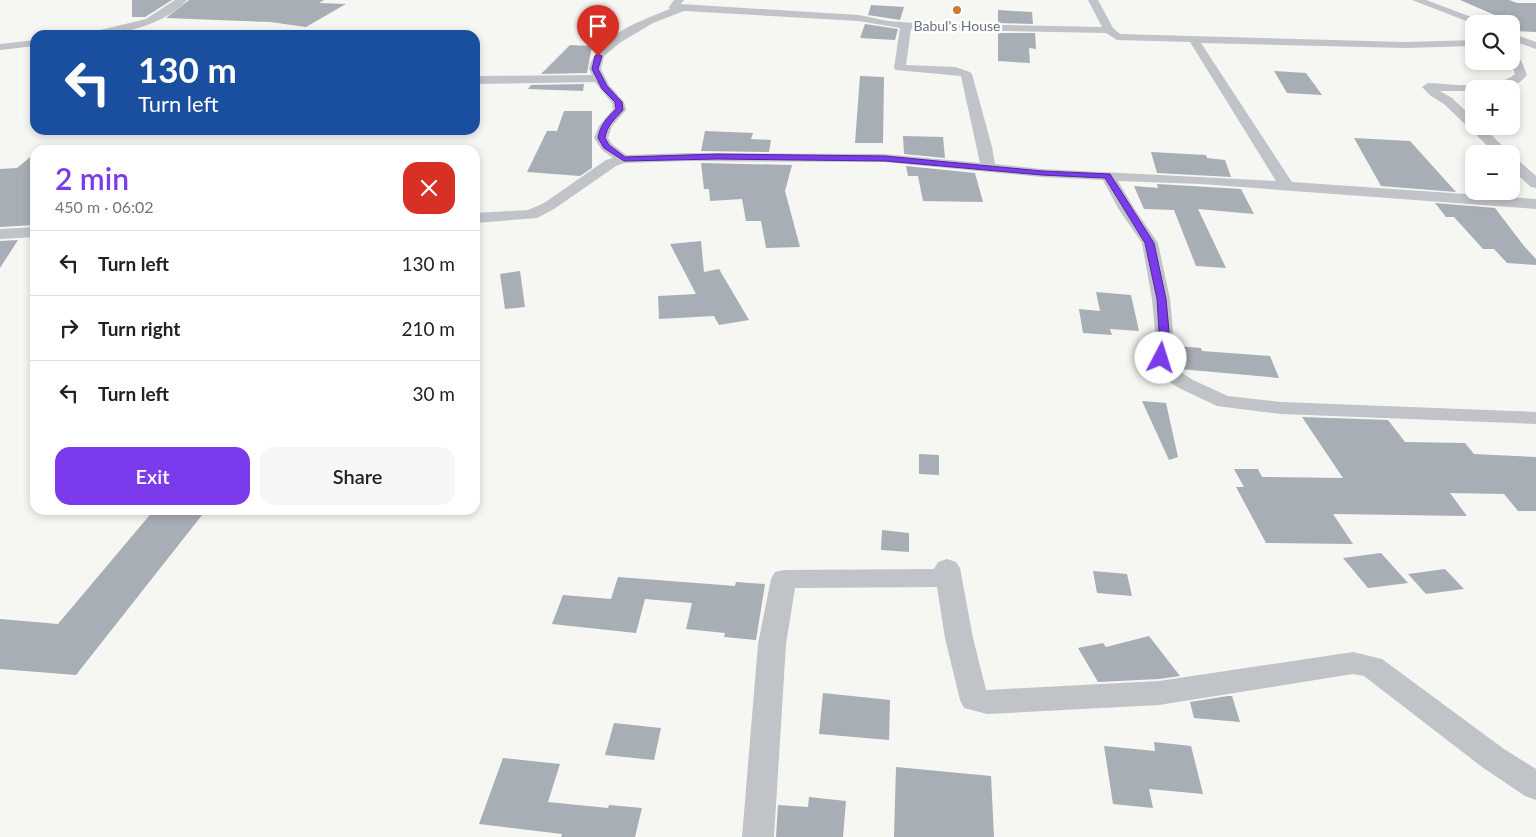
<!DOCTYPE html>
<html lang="en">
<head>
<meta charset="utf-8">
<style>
  body { margin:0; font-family:Lato,sans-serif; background:#f6f6f6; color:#222; height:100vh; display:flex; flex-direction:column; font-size:19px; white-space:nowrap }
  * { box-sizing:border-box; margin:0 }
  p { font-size:16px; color:#767676 }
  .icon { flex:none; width:28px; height:28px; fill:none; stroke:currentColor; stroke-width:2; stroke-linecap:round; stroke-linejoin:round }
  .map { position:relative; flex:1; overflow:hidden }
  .panel { position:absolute; left:30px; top:145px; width:450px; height:370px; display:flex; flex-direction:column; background:#fff; border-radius:15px; box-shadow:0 2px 8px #0003 }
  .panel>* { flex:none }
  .guide { position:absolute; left:30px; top:30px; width:450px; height:105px; border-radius:15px; box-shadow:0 2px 8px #0003; background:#1a4fa0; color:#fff; overflow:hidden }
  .buttons { position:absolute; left:1465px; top:15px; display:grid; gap:10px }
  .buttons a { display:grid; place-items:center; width:55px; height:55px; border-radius:10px; background:#fff; box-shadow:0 2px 8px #0003; font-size:25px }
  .pin { position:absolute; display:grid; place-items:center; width:42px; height:42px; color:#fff; margin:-51px -21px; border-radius:50% 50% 50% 0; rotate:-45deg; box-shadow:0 0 5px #0007 }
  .pin .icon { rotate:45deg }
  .me { position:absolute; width:55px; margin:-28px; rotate:5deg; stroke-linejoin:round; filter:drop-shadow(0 0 4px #0008) }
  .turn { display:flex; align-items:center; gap:18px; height:105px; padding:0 25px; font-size:22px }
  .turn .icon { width:65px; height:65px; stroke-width:2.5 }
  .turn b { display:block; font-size:35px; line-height:42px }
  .round { display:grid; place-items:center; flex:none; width:52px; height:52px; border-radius:15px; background:#f6f6f6 }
  .head { display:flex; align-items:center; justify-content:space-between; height:85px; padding:0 25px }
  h1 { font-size:30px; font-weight:600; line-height:38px; color:#7c3aed }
  .primary-button { display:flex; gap:10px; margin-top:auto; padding:10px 25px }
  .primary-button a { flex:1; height:58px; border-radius:15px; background:#7c3aed; color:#fff; font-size:20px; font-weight:600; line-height:58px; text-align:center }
  .primary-button a+a { background:#f6f6f6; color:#222 }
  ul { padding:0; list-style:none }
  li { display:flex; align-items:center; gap:15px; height:65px; padding:0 25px; border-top:1px solid #e0e0e0 }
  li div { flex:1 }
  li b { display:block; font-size:19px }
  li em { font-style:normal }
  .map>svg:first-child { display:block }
</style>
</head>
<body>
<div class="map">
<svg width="1536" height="837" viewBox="0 0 1536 837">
  <rect width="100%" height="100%" fill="#f6f6f3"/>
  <g fill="#a8aeb5">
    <polygon points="132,0 172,0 145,17 132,17"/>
    <polygon points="189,0 324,0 319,3 346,4 306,27 270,22 166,18"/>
    <polygon points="1460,0 1509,0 1517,3 1536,3 1536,32 1511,31 1511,22"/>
    <polygon points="871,5 904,7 900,20 868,15"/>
    <polygon points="998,10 1032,12 1033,24 998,23"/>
    <polygon points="865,24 898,29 895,40 860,38"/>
    <polygon points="998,33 1035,33 1036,49 1029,48 1030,63 998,61"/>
    <polygon points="570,45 592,46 587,73 541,74"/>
    <polygon points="1274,71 1306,73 1322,95 1287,93"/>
    <polygon points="860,76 884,77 883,143 855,143"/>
    <polygon points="584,84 583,91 528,89 531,85"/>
    <polygon points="564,111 592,111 592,168 580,176 527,172 547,131 557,131"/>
    <polygon points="705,131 753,133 751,139 771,140 769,152 701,151"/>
    <polygon points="903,136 943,137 945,158 904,154"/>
    <polygon points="1354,138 1410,141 1456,192 1381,186"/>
    <polygon points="1151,152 1206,155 1207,158 1225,160 1231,177 1157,173"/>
    <polygon points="35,153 35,225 0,227 0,169 17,168"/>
    <polygon points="701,163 792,165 785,191 800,247 766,248 761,221 746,221 742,199 710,201 709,189 704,189"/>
    <polygon points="906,166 975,173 983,202 923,201 918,176 908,176"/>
    <polygon points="1157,184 1241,189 1254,214 1198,209 1226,268 1196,266 1174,210 1144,209 1134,186 1158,188"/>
    <polygon points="1435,203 1495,208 1524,246 1536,259 1536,265 1507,263 1494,249 1483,249 1454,217 1446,217"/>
    <polygon points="18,240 0,268 0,241"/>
    <polygon points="701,241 704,272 719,269 749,320 719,325 714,316 659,319 658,296 696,294 670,244"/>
    <polygon points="520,271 525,307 505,309 500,274"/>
    <polygon points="1096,292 1131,295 1139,331 1110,329 1112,335 1083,333 1079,309 1100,311"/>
    <polygon points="1174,346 1201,348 1202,351 1270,356 1279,378 1180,369 1173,356"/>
    <polygon points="1142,401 1166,403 1178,457 1169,460"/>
    <polygon points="1302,417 1388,420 1405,442 1465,443 1474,454 1536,457 1536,511 1518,511 1504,494 1450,493 1467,516 1333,514 1353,544 1266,543 1236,487 1244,487 1234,469 1258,469 1262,477 1343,478"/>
    <polygon points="919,454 939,455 939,475 919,474"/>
    <polygon points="154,510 206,510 76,675 0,669 0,619 58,624"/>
    <polygon points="882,530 909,533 909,552 881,550"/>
    <polygon points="1381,553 1408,583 1368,588 1343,558"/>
    <polygon points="1445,569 1464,589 1426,594 1408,574"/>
    <polygon points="1093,571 1127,574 1132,596 1097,593"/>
    <polygon points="618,577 735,586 736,582 765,584 756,640 724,637 725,633 686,629 692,603 645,599 636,633 552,624 563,595 611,599"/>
    <polygon points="1149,636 1180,676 1159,679 1098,682 1078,648 1103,643 1106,647"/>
    <polygon points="823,693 890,700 889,740 819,734"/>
    <polygon points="1228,696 1232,696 1240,722 1194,718 1190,702"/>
    <polygon points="614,723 661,728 654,760 605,755"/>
    <polygon points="1154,742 1191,746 1203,794 1149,789 1153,808 1113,804 1104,746 1155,751"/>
    <polygon points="503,758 560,764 548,802 608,808 609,805 642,808 635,837 561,837 562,834 479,824"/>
    <polygon points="896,767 991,776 994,837 894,837"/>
    <polygon points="809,797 846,801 843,837 776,837 778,805 808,807"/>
  </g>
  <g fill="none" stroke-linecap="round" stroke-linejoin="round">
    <g fill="#c0c3c7" fill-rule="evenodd">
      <path d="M175 0H187C163 26 120 35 87 35L88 33 146 19Z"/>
      <path d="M674 0H684L681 4 859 15 888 21 913 23 1102 27 1088 0H1098L1113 28 1120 34 1405 42 1474 40V46L1405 48 1201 43 1292 182 1536 199V209L1201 184 1118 181 1134 208 1158 243 1170 299 1173 331 1171 358 1179 371 1193 380 1228 396 1281 402 1536 412V424L1281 414 1217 406 1179 388 1165 379 1151 358 1155 331 1152 299 1142 243 1118 208 1103 180 1042 177 885 162 688 161 624 163 616 166 554 209 537 218 475 223V213L528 210 544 203 606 160 613 158 602 150 594 138 599 126 613 109 612 103 595 82 475 84V76L592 75 589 69C596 36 642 20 670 9L669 7ZM684 11 859 21 900 28 894 68 896 70 961 76 980 163 885 154 688 153 626 155 612 144 608 138 612 126 626 110 624 102 609 85 601 69 604 56 621 42 653 23ZM911 29 1106 33 1117 40 1190 42 1276 181 1042 169 995 164 992 147 972 74 970 72 955 67 906 65Z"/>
      <polygon points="1412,0 1426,0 1490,24 1474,24"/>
      <polygon points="1511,33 1536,42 1536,49 1511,40"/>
      <polygon points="35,40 35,46 0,50 0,44"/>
      <path d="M1511 55 1521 60 1527 75C1513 93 1495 89 1474 89V91H1440L1452 98 1474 119V126H1482L1511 154H1496L1444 104 1431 96 1422 87 1428 83C1453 84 1496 91 1515 74L1512 64 1508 61H1511Z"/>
      <polygon points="1511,157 1516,158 1536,176 1536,188 1531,187 1511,169"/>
      <polygon points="35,227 35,237 0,239 0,229"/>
      <polygon points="947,559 956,562 960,568 973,638 986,690 1159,681 1353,652 1382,659 1504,749 1536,769 1536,800 1525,796 1482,767 1364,676 1353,674 1159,705 987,714 964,708 960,700 945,638 937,587 795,588 786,644 774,837 742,837 758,644 771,579 775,572 784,570 934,569 938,562"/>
    </g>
  </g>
  <path fill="#7c3aed" stroke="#51269a" d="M598 54 602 56 598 69 607 86 622 102 623 110C615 119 607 125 605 138L609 145 625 157 717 154 885 156 1042 171 1110 174 1154 243 1166 299 1169 331 1166 358 1161 361 1156 358 1159 331 1157 299 1145 243 1105 178 1042 175 885 161 717 159 624 161 604 148 598 138C600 125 607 118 616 109L615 102 602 89 592 69 595 56Z"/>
  <circle fill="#d17739" stroke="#fff" stroke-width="2" cx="957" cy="10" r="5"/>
  <g text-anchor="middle" stroke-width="5" stroke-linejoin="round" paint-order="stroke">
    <g font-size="14" fill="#687281" stroke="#fff">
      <text x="957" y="31">Babul's House</text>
    </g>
  </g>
</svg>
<div class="buttons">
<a><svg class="icon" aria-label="search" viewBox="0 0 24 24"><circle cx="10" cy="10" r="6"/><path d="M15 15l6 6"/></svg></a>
<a>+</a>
<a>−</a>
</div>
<div class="pin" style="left:598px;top:56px;background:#d93025"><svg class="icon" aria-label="arrive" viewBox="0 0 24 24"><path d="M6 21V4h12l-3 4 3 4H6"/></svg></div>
<svg class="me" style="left:1161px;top:358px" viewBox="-20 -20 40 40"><circle r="19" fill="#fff"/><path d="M0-13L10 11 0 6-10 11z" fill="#7c3aed"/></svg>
<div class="guide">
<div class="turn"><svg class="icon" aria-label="left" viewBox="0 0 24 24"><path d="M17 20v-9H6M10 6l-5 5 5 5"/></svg><div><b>130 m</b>Turn left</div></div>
</div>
<section class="panel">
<div class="head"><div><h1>2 min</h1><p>450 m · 06:02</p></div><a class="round" style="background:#d93025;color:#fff"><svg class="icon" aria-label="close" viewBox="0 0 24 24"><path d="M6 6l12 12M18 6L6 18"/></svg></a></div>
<ul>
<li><svg class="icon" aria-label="left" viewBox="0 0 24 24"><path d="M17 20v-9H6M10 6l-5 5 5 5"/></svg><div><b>Turn left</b></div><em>130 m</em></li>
<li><svg class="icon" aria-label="right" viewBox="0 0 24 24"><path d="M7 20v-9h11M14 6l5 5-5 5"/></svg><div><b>Turn right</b></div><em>210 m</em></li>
<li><svg class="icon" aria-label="left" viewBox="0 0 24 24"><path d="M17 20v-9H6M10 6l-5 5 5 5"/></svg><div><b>Turn left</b></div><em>30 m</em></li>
</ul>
<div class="primary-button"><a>Exit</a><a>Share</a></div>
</section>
</div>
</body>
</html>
